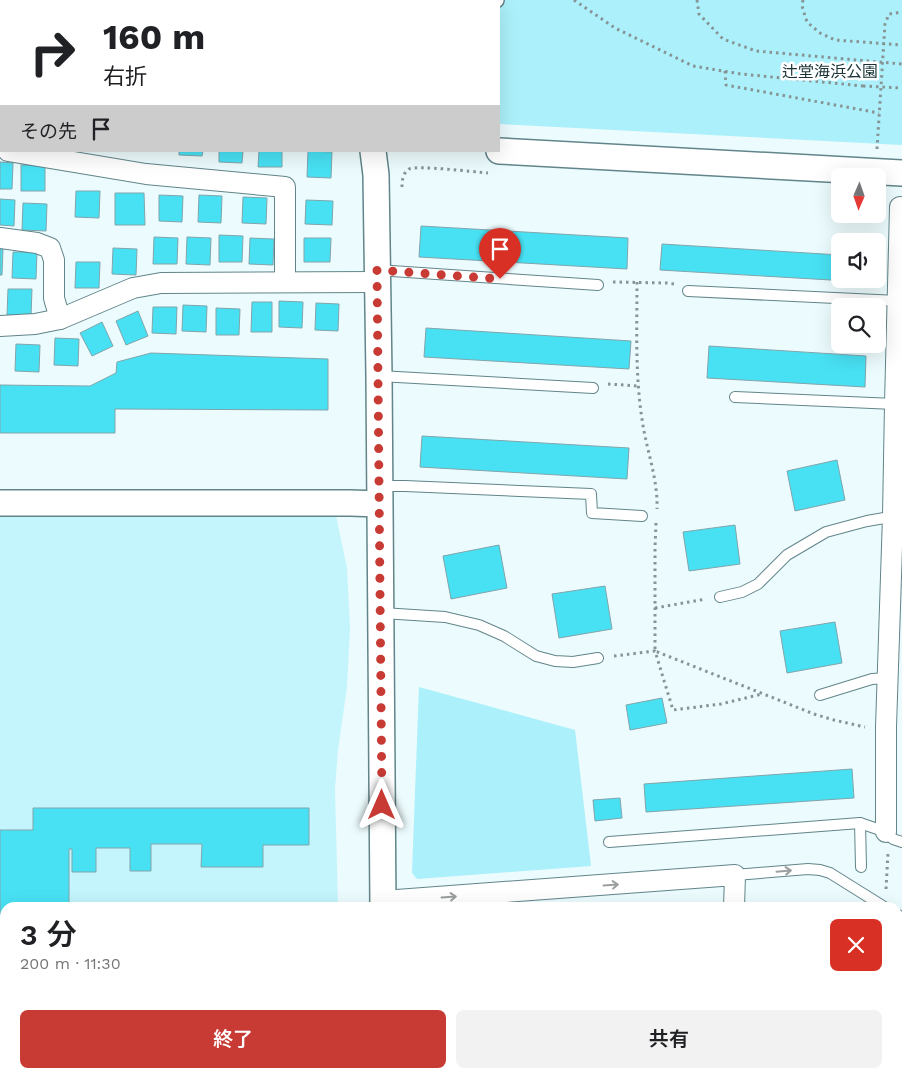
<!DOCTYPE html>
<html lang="ja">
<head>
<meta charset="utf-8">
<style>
  body { margin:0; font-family:"Work Sans","Noto Sans JP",sans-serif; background:#f2f2f2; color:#202124; height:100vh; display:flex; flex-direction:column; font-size:19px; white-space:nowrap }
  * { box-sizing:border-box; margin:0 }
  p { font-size:16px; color:#757577 }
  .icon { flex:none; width:28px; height:28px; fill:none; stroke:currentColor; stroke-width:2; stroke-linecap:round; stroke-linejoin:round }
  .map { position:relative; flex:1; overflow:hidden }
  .panel { position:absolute; left:0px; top:902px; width:902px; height:176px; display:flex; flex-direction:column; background:#fff; border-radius:15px 15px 0 0; box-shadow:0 5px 20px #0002 }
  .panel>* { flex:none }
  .guide { position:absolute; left:0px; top:0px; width:500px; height:152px; box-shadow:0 5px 20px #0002; background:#fff; color:#202124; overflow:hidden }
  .needle { width:32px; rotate:182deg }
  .controls { position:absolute; left:831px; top:168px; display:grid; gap:10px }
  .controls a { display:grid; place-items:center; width:55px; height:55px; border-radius:8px; background:#fff; box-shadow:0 5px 20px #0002; font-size:25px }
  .pin { position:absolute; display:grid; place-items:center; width:42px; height:42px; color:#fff; margin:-51px -21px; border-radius:50% 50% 50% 0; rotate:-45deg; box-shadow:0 0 5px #0007 }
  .pin .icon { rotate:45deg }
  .me { position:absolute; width:55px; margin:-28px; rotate:0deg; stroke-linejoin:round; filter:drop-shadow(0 0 4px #0008) }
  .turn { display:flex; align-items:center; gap:18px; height:105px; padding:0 20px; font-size:22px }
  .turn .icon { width:65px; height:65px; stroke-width:2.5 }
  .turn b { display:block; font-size:35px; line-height:42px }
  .then { display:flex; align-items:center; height:48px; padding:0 20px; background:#0003; gap:10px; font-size:19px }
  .round { display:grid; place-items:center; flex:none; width:52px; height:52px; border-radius:8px; background:#f2f2f2 }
  .headline { display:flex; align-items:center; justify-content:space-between; height:85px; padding:0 20px }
  h1 { font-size:30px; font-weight:600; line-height:38px }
  .action { display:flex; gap:10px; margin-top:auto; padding:10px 20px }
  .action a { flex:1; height:58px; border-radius:8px; background:#c83a34; color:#fff; font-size:20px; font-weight:600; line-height:58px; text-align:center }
  .action a+a { background:#f2f2f2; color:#202124 }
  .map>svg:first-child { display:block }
</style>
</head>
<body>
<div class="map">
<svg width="902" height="1078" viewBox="0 0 902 1078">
  <rect width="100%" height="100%" fill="#ecfbfd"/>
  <g fill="#c4f5fc">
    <polygon points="335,511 347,568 350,628 347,687 338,750 335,789 338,907 5,908 5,990 0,991 0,512"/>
    <polygon points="0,1005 5,1005 5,1074 337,1074 337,1078 0,1078"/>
  </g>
  <g fill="#abf0fa">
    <polygon points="0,0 902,0 902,145 499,124 499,1 1,1 1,60 0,60"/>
    <polygon points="419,687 575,730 591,866 417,879 412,873"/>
  </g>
  <g fill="#48e1f4" stroke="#80a5ab">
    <rect x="0" y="105" width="1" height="20"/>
    <polygon points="179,151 203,151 202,156 179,155"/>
    <polygon points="219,151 243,151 242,163 219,162"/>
    <polygon points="259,151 282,151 282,167 258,167"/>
    <polygon points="308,151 332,152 331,178 307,177"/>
    <polygon points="0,162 13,163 12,189 0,189"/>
    <rect x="21" y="165" width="24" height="26"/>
    <polygon points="76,191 100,191 99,218 75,217"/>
    <polygon points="115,193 144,193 145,225 115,225"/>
    <polygon points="159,195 183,196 182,222 159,221"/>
    <polygon points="199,195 222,196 221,223 198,222"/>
    <polygon points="243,197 267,198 266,224 242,223"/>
    <polygon points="0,199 15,200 14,226 0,225"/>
    <polygon points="306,200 333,201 332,225 305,224"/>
    <polygon points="23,203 47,204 46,231 22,230"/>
    <polygon points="421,226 628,238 627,269 419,257"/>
    <polygon points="219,235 243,236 242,262 219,262"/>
    <polygon points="154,237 178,238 177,264 153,264"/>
    <polygon points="187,237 211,238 210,265 186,264"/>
    <polygon points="250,238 274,239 273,265 249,264"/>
    <polygon points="304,238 331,238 330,262 304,262"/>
    <polygon points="662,244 840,255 840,279 865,279 865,282 660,270"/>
    <polygon points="113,248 137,249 136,275 112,274"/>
    <polygon points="0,249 3,249 2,275 0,275"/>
    <polygon points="13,252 37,252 36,279 12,278"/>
    <polygon points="76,262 100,262 99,288 75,288"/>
    <polygon points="8,289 32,289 31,316 7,315"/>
    <polygon points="279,301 303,302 302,328 279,327"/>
    <polygon points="252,302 272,302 272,332 251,332"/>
    <polygon points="316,303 339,304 338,331 315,330"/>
    <polygon points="183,305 207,306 206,332 182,331"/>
    <polygon points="153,307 177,307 176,334 152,333"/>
    <polygon points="216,308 240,309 239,335 216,335"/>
    <polygon points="138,311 148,336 126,345 116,321"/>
    <polygon points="102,322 113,346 92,356 80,333"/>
    <polygon points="426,328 631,341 629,369 424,357"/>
    <polygon points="55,338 79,339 78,366 54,365"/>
    <polygon points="16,344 40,345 39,372 15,371"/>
    <polygon points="709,346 866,356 865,387 707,378"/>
    <polygon points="151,353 328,359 328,410 115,409 115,433 0,433 0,385 90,386 116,373 117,362"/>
    <polygon points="422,436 629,448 627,479 420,467"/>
    <polygon points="837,460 845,500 795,511 787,471"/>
    <polygon points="735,525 740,564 689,571 683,532"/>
    <polygon points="499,545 507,588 451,599 443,556"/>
    <polygon points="605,586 612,629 559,638 552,594"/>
    <polygon points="835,622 842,663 787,673 780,631"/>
    <polygon points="662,698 667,723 630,730 626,705"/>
    <polygon points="852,769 854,798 646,812 644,784"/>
    <polygon points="620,798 622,818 595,821 593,800"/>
    <polygon points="33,808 309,808 309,845 263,845 263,867 201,867 202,844 151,844 151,871 130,871 130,848 96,848 96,872 72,872 72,849 69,849 69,908 5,908 5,923 0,923 0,830 33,830"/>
    <polygon points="902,986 902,1026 898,1027 898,987"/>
    <polygon points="431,1074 599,1074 599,1078 432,1078"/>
  </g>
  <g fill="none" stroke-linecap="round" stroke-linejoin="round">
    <g stroke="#61858a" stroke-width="12">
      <g id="service">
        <polyline points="67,1 67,0"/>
        <polyline points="377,270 598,285"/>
        <polyline points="688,291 898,301"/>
        <polyline points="379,376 593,388"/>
        <polyline points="735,397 895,404"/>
        <polyline points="380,486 405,486 591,494 592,513 642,516"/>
        <polyline points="720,597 742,592 758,584 787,555 826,532 867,521 896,516"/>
        <polyline points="382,613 445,617 479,625 504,636 536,656 555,661 573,662 598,658"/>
        <polyline points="820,695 872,679 888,678"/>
        <polyline points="860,823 861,867"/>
        <polyline points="609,842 860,823 886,832 893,839 902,842"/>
        <polyline points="735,875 808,869 820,870 830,873 886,908"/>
        <polyline points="898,915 902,918"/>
        <polyline points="894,1078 902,1077"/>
      </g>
    </g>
    <g stroke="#61858a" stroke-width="18">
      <g id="pedestrian">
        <polyline points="373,0 373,1"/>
        <polyline points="492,1 496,0"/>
        <polyline points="0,23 1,24"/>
        <polyline points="0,999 5,998"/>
      </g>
    </g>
    <g stroke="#61858a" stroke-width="22">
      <g id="minor">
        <polyline points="8,151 146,174 285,187 285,282"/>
        <polyline points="0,238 37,243 50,248 54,260 54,298 60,319"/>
        <polyline points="0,326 35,324 60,319 133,288 161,283 377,282"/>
        <polyline points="886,832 886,727 893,516 895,404 900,207"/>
        <polyline points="383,901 735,875 734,908"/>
        <polyline points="729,1074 730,1078"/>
      </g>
    </g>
    <g stroke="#61858a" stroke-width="28">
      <g id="tertiary">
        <polyline points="0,79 1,79"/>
        <polyline points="373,151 376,175 379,376 383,908"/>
        <polyline points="499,151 902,173"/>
        <polyline points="0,503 351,503 379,504"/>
        <polyline points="383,1074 383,1078"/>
      </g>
    </g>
    <g stroke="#879496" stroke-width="3" stroke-dasharray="2.5 4" stroke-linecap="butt">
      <polyline points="574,0 615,28 693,66 741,74 863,86"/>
      <polyline points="697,0 699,14 723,39 756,51 902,64"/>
      <polyline points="803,0 802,6 807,22 820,33 835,40 902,45"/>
      <polyline points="725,71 726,85 879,113"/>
      <polyline points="877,149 885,24 889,14 902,12"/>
      <path d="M402 187C402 180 403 173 409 169 418 165 474 172 488 173"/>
      <polyline points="613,282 667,283 674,284"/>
      <path d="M637 282C637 328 635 374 642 419 646 449 658 478 657 509"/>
      <polyline points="608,384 638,386"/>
      <polyline points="656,523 655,547 655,651 814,714 834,720 865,727"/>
      <polyline points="655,608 706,599"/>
      <polyline points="614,656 655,651 673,710 721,704 762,694"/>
      <polyline points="886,889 888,853"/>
    </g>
    <use href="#service" stroke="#fff" stroke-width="10"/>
    <use href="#pedestrian" stroke="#fff" stroke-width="15"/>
    <use href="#minor" stroke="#fff" stroke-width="20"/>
    <use href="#tertiary" stroke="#fff" stroke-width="25"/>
    <polyline stroke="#879496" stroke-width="3" stroke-dasharray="2.5 4" stroke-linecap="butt" points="863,86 902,88"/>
  </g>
  <defs><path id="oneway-shaft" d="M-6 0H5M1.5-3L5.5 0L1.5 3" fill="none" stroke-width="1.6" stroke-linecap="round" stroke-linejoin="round" transform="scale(1.25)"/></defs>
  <g stroke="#9b9fa0">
    <use href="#oneway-shaft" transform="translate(784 871) rotate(-5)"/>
    <use href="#oneway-shaft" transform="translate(611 885) rotate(-4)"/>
    <use href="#oneway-shaft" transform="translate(449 897) rotate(-4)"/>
  </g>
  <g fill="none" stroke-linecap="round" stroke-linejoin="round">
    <polyline stroke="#c83a34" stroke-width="9" stroke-dasharray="0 16.2" points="382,805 377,270 500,279"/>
  </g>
  <g text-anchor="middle" stroke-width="5" stroke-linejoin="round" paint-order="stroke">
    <g font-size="16" fill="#183134" stroke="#fff">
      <text x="830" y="77">辻堂海浜公園</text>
    </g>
  </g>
</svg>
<div class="controls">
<a><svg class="needle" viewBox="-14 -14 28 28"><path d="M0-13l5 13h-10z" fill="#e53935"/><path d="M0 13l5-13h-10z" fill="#757577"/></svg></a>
<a><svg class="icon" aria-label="sound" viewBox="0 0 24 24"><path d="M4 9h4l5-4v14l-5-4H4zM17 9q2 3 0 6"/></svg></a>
<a><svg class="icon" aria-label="search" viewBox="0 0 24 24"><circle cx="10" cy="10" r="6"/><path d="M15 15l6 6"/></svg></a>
</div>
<div class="pin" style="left:500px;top:279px;background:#d93025"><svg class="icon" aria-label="arrive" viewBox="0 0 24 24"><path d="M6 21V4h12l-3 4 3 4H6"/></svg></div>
<svg class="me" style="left:382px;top:805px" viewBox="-20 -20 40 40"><path d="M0-17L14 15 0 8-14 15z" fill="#c83a34" stroke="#fff" stroke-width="4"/></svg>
<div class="guide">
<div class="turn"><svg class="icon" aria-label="right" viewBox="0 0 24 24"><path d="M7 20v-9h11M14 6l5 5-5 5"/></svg><div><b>160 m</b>右折</div></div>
<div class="then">その先<svg class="icon" aria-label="arrive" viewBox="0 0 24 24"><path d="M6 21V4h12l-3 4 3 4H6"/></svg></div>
</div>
<section class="panel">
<div class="headline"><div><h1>3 分</h1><p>200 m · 11:30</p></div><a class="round" style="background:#d93025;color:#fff"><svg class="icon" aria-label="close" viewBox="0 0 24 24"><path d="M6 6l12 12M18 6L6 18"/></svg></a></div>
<div class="action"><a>終了</a><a>共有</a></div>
</section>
</div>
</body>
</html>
